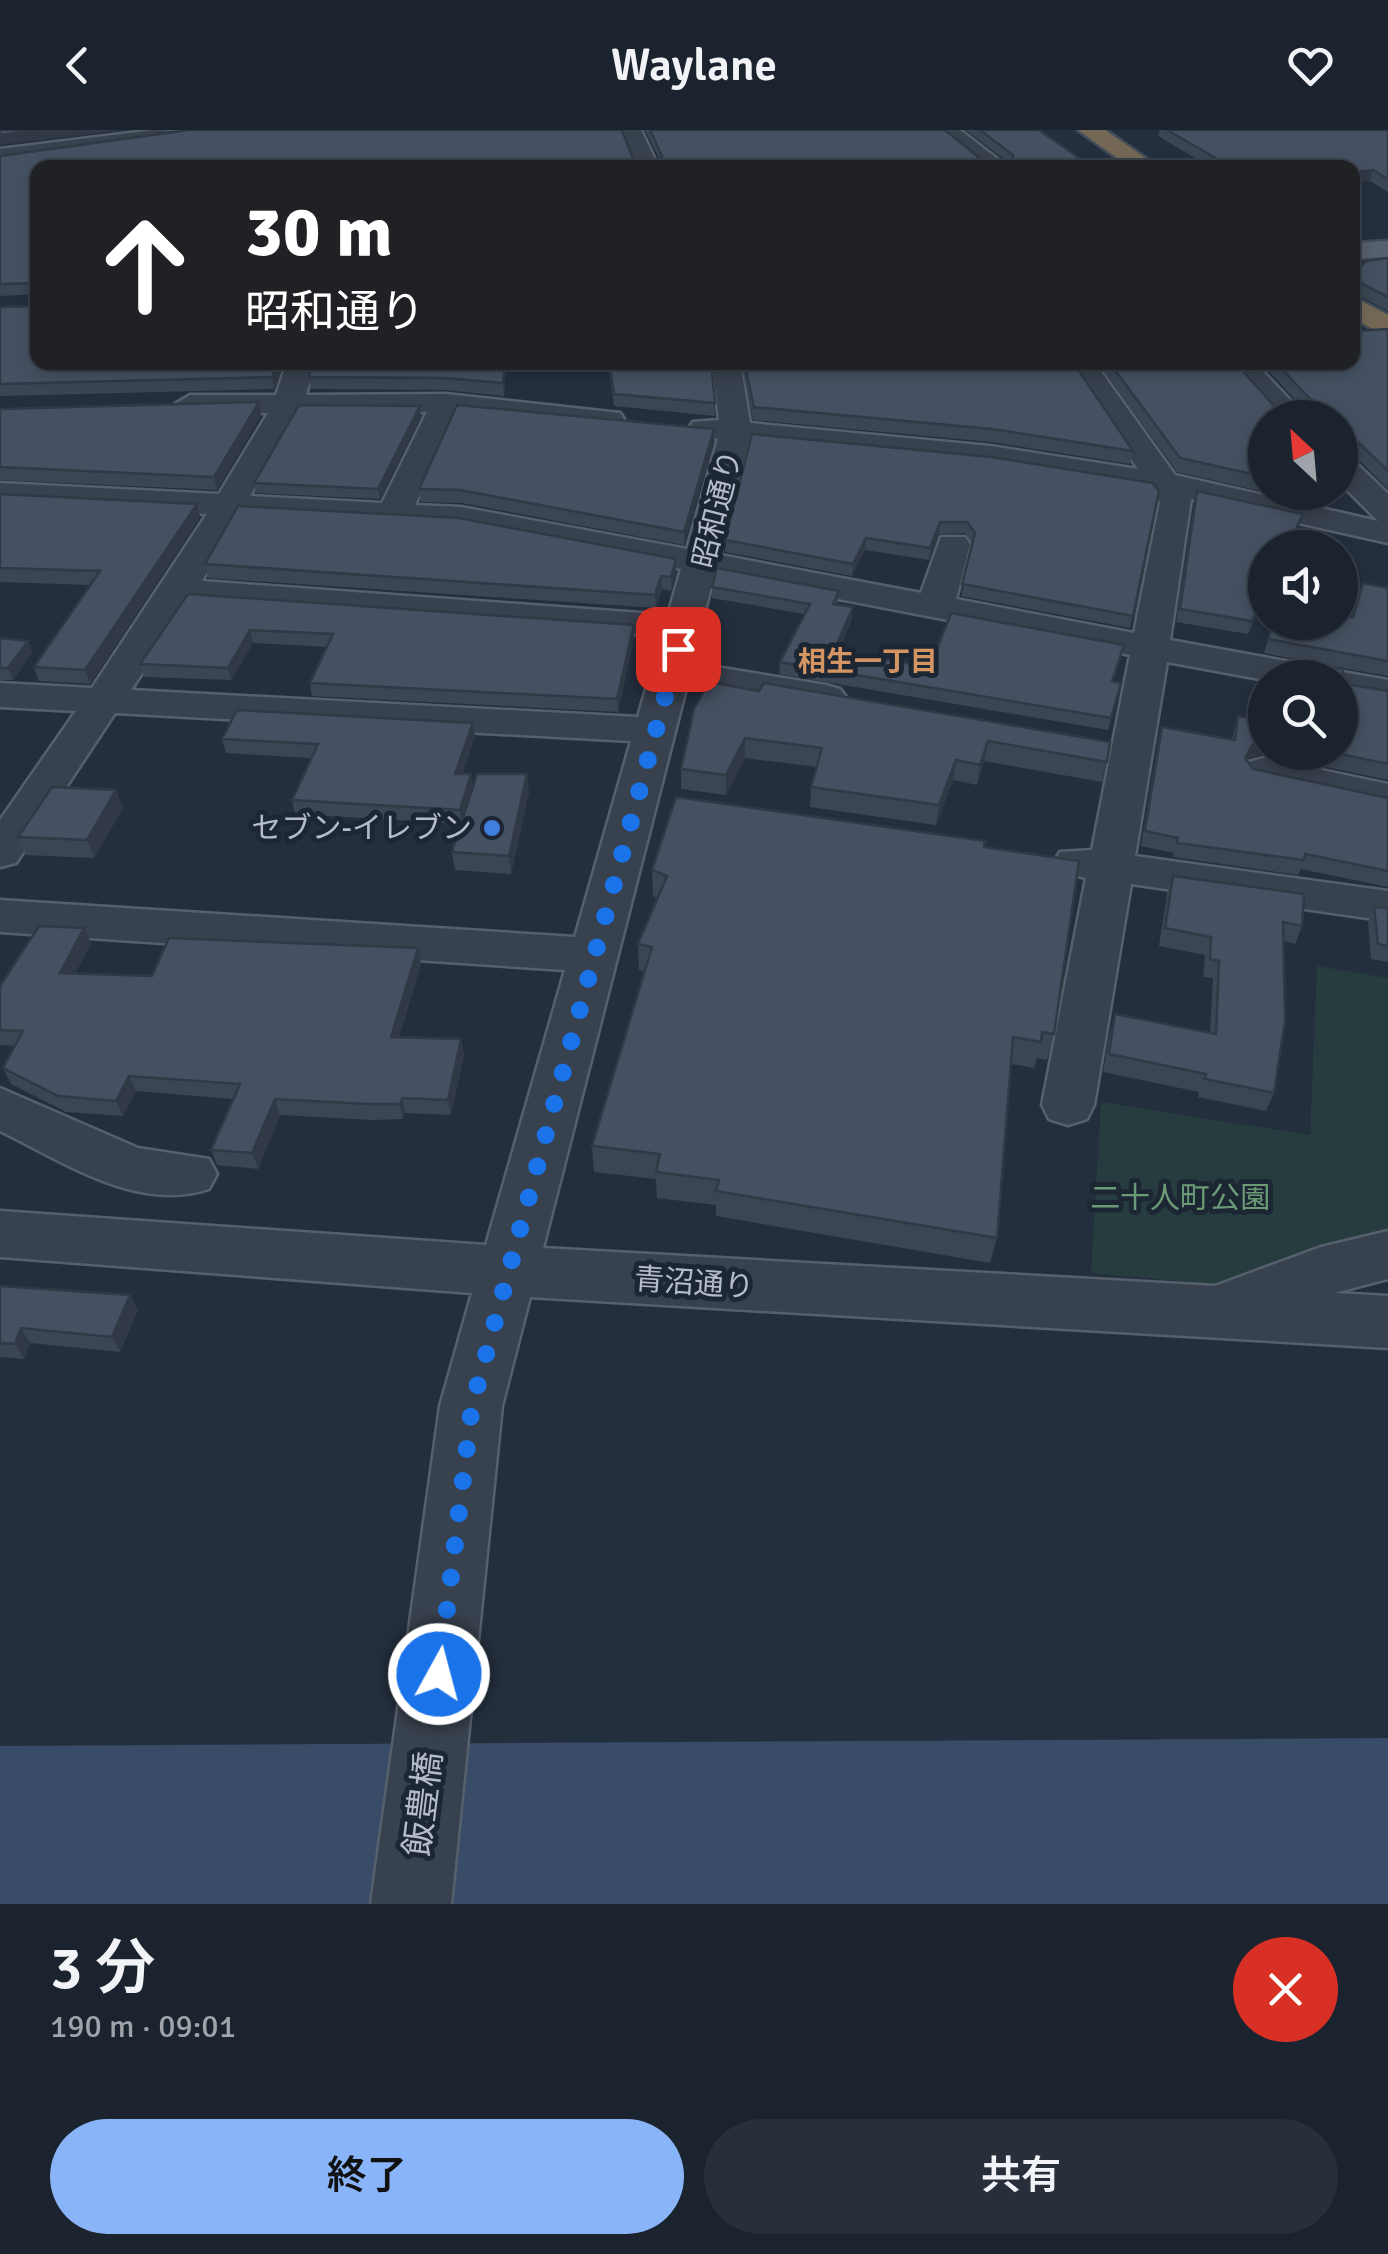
<!DOCTYPE html>
<html lang="ja">
<head>
<meta charset="utf-8">
<style>
  body { margin:0; font-family:Signika,"Noto Sans JP",sans-serif; background:#282f3a; color:#f1f3f6; height:100vh; display:flex; flex-direction:column; font-size:38px; white-space:nowrap }
  * { box-sizing:border-box; margin:0 }
  p { font-size:32px; color:#a0a4aa }
  .icon { flex:none; width:55px; height:55px; fill:none; stroke:currentColor; stroke-width:2; stroke-linecap:round; stroke-linejoin:round }
  .map { position:relative; height:1774px; overflow:hidden }
  .sheet { display:flex; flex-direction:column; background:#1b232e; flex:1 }
  .sheet>* { flex:none }
  .top-card { position:absolute; left:30px; top:30px; width:1330px; height:210px; border-radius:20px; box-shadow:0 5px 15px #0003,0 0 0 2px #39404a; background:#202124; color:#fff; overflow:hidden }
  .needle { width:65px; rotate:334deg }
  .buttons { position:absolute; left:1248px; top:270px; display:grid; gap:20px }
  .buttons a { display:grid; place-items:center; width:110px; height:110px; border-radius:50%; background:#1b232e; box-shadow:0 5px 15px #0003,0 0 0 2px #39404a; font-size:50px }
  .pin { position:absolute; display:grid; place-items:center; width:85px; height:85px; color:#fff; margin:-42px; border-radius:20px; box-shadow:0 5px 15px #0006 }
  .me { position:absolute; width:110px; margin:-55px; rotate:7deg; stroke-linejoin:round; filter:drop-shadow(0 0 8px #0008) }
  .turn { display:flex; align-items:center; gap:35px; height:210px; padding:0 50px; font-size:45px }
  .turn .icon { width:130px; height:130px; stroke-width:2.5 }
  .turn b { display:block; font-size:70px; line-height:85px }
  .round { display:grid; place-items:center; flex:none; width:105px; height:105px; border-radius:52px; background:#282f3a }
  .headline { display:flex; align-items:center; justify-content:space-between; height:170px; padding:0 50px }
  h1 { font-size:60px; font-weight:600; line-height:75px }
  .cta { display:flex; gap:20px; margin-top:auto; padding:20px 50px }
  .cta a { flex:1; height:115px; border-radius:60px; background:#8ab4f8; color:#111; font-size:40px; font-weight:600; line-height:115px; text-align:center }
  .cta a+a { background:#282f3a; color:#f1f3f6 }
  header { display:flex; justify-content:space-between; align-items:center; height:130px; padding:0 50px; background:#1b232e; font-size:45px; font-weight:600 }
  .map>svg:first-child { display:block }
</style>
</head>
<body>
<header><svg class="icon" aria-label="back" viewBox="0 0 24 24"><path d="M15 5l-7 7 7 7"/></svg>Waylane<svg class="icon" aria-label="heart" viewBox="0 0 24 24"><path d="M12 20l-8-8c-3-5 5-10 8-4 3-6 11-1 8 4z"/></svg></header>
<div class="map">
<svg width="1388" height="1774" viewBox="0 0 1388 1774">
  <rect width="100%" height="100%" fill="#242f3e"/>
  <polygon fill="#263c3f" points="1317,836 1388,848 1388,1125 1245,1157 1091,1143 1101,972 1310,1005"/>
  <polygon fill="#394c67" points="1388,1608 1388,1774 0,1774 0,1616"/>
  <g fill="none" stroke-linecap="round" stroke-linejoin="round">
    <g stroke="#565f6c" stroke-width="5">
      <g id="minor">
        <polygon points="154,0 198,2 188,8 0,33 0,19"/>
        <polygon points="621,0 641,0 659,38 637,38"/>
        <polygon points="936,0 960,0 1009,38 983,38"/>
        <path d="M287 232H315L306 265 446 264 620 283 624 289 609 298 456 283 415 375 461 377 687 419 718 309 693 304 689 298 693 292 719 290 712 232H740L750 293 990 316 1138 339 1065 232H1094L1175 345 1378 391 1340 353V325L1351 328 1388 364V413L1191 369 1170 510 1313 536C1337 542 1361 545 1388 550V574L1340 565V548L1265 550 1167 532 1135 726 1388 761V791L1131 754 1094 975 1087 989 1068 995 1049 989 1042 975 1086 748 1060 742 1054 732 1060 722 1092 720 1130 525 714 445 692 533 826 555 840 559 846 567 840 575 826 579 687 555 543 1118 1215 1156 1321 1117 1388 1101V1149L1334 1163 1388 1166V1218L530 1167 502 1276 451 1774H371L440 1276 472 1163 0 1127V1081L486 1115 565 840 0 802V770L575 807 631 611 115 583 16 733 0 737V690L76 581 0 577V553L92 558 207 384 0 373V353L219 364 268 283H190L175 274 190 265H276ZM427 282 382 373 250 366 298 283ZM749 311 990 334 1153 361 1160 372 1134 503 956 469 970 414 965 407H941L921 463 720 425ZM239 385 461 397 681 439 668 485 202 451ZM189 472 661 506 638 587 131 560Z"/>
        <polygon points="1224,232 1254,232 1307,288 1275,288"/>
        <polygon points="1264,628 1388,654 1388,680 1249,650 1243,641 1249,632"/>
        <path d="M0 958 138 1018 209 1029 217 1044 209 1059C137 1083 62 1031 0 1001Z"/>
      </g>
    </g>
    <g stroke="#414a57" stroke-width="5">
      <polygon id="major" points="1388,111 1388,127 1352,129 1352,113"/>
    </g>
    <g stroke="#434c59" stroke-width="5">
      <g id="highway">
        <polygon points="1078,0 1105,0 1160,38 1131,38"/>
        <polygon points="1352,166 1388,185 1388,207 1352,188"/>
      </g>
    </g>
    <use href="#minor" fill="#38414e" fill-rule="evenodd"/>
    <use href="#major" fill="#56606e" fill-rule="evenodd"/>
    <use href="#highway" fill="#746855" fill-rule="evenodd"/>
  </g>
  <g fill="#3b4654">
    <polygon points="645,0 945,0 982,30 1005,30 966,0 1039,0 1094,38 38,38 285,232 274,259 0,266 0,177 37,176 37,164 0,166 0,26 660,30"/>
    <polygon points="1160,0 1388,0 1388,62 1370,51 1352,53 1352,38 1212,38 1158,6"/>
    <polygon points="1388,128 1388,181 1354,163 1352,146"/>
    <polygon points="1388,199 1388,359 1354,325 1341,321 1341,340 1347,347 1342,360 1340,361 1340,288 1265,288 1265,362 1177,342 1097,232 1235,232 1276,278 1303,278 1260,232 1352,232 1353,201"/>
    <polygon points="312,232 506,232 504,266 446,260 311,259 309,247"/>
    <polygon points="608,232 711,232 715,286 614,276"/>
    <polygon points="741,232 1073,232 1133,321 1130,334 991,312 753,290"/>
    <polygon points="259,272 261,285 217,360 0,350 0,279"/>
    <polygon points="421,286 380,369 256,363 254,353"/>
    <polygon points="714,311 684,415 462,373 421,372 419,359"/>
    <polygon points="1159,361 1130,498 961,466 973,414 965,403 939,404 929,430 865,420 852,446 725,422 725,410"/>
    <polygon points="1197,361 1303,384 1289,418 1265,418 1265,468 1248,504 1176,492 1194,374"/>
    <polygon points="1269,362 1324,362 1314,364 1310,372"/>
    <polygon points="0,364 200,387 90,554 39,551 34,537 90,455 0,452"/>
    <polygon points="205,434 676,442 671,461 662,459 656,478 208,448"/>
    <polygon points="712,457 839,461 837,475 852,489 838,522 930,537 1121,527 1113,551 1121,553 1108,600 779,544 780,532 804,484 712,468"/>
    <polygon points="1388,458 1388,546 1342,538 1345,554 1388,561 1388,650 1265,624 1248,628 1247,631 1253,639 1388,668 1388,757 1301,739 1298,745 1173,727 1174,723 1141,716 1158,612 1162,597 1232,609 1238,586 1265,622 1340,622 1341,538 1264,523 1273,492 1352,487"/>
    <polygon points="188,464 634,508 618,582 312,566 310,553 327,517 253,513 231,550 144,547 140,534"/>
    <polygon points="0,508 28,511 32,522 13,550 0,550"/>
    <polygon points="759,561 1110,612 1102,652 984,631 977,655 953,650 936,695 810,677 811,657 817,637 745,628 726,665 681,659 681,639"/>
    <polygon points="475,606 462,644 472,657 529,662 511,744 455,740 452,722 461,694 295,684 292,670 311,628 226,623 222,609"/>
    <polygon points="116,660 123,678 94,728 26,725 18,707"/>
    <polygon points="984,717 1054,904 1047,930 1037,928 1034,938 1011,934 997,1108 990,1133 716,1086 716,1075 657,1068 656,1049 594,1042 592,1016 645,841 639,840 638,814 657,768 653,766 652,740"/>
    <polygon points="1173,746 1302,796 1295,814 1284,811 1274,963 1266,981 1198,967 1199,962 1103,942 1110,902 1115,884 1210,903 1213,848 1203,847 1205,825 1159,816 1167,764"/>
    <polygon points="1374,777 1388,778 1388,832 1371,829 1368,792"/>
    <polygon points="84,798 91,814 75,843 152,846 421,834 399,907 461,909 464,925 451,985 405,983 403,989 373,990 280,985 258,1039 217,1035 211,1020 233,969 136,961 123,986 66,982 11,954 3,938 15,916 0,915 0,856"/>
    <polygon points="0,1156 130,1165 138,1180 120,1222 30,1213 24,1229 0,1227"/>
  </g>
  <g fill="#303945">
    <polygon points="39,0 124,0 0,15 0,5"/>
    <polygon points="1373,40 1370,51 1352,53 1352,42"/>
    <polygon points="278,232 285,232 274,259 272,247"/>
    <polygon points="505,232 506,240 504,266 503,253"/>
    <polygon points="259,272 261,285 217,360 214,347"/>
    <polygon points="420,276 421,286 380,369 378,359"/>
    <polygon points="714,299 714,311 684,415 684,402"/>
    <polygon points="1347,347 1342,360 1340,361 1340,348"/>
    <polygon points="197,374 200,387 90,554 85,540"/>
    <polygon points="1303,384 1289,418 1287,418"/>
    <polygon points="940,392 939,404 929,430 930,418"/>
    <polygon points="866,408 865,420 852,446 853,434"/>
    <polygon points="676,429 676,442 671,461 671,447"/>
    <polygon points="661,446 662,459 656,478 655,465"/>
    <polygon points="1265,463 1265,468 1248,504 1252,491"/>
    <polygon points="853,477 852,489 834,533 834,521"/>
    <polygon points="634,495 634,508 618,582 617,569"/>
    <polygon points="250,500 253,513 231,550 228,538"/>
    <polygon points="28,511 32,522 13,550 8,538"/>
    <polygon points="473,593 475,606 457,657 455,644"/>
    <polygon points="745,608 745,628 726,665 726,645"/>
    <polygon points="988,611 984,631 977,655 980,635"/>
    <polygon points="1265,611 1265,624 1248,628 1240,643 1245,628 1253,614"/>
    <polygon points="956,630 953,650 936,695 939,675"/>
    <polygon points="471,644 473,658 462,694 460,680"/>
    <polygon points="527,644 529,662 511,744 509,726"/>
    <polygon points="116,660 123,678 94,728 87,710"/>
    <polygon points="84,798 91,814 67,858 60,843"/>
    <polygon points="418,818 421,834 394,922 391,907"/>
    <polygon points="461,909 464,925 451,985 448,970"/>
    <polygon points="129,946 136,961 123,986 116,971"/>
    <polygon points="402,968 405,983 403,989 400,974"/>
    <polygon points="275,969 280,985 258,1039 252,1023"/>
    <polygon points="130,1165 138,1180 120,1222 112,1207"/>
    <polygon points="21,1198 30,1213 24,1229 15,1214"/>
  </g>
  <g fill="#455162" stroke="#303945" stroke-width="2.5">
    <polygon points="0,0 39,0 0,5"/>
    <polygon points="189,0 622,0 633,29 661,30 662,26 650,0 945,0 982,30 1013,30 1013,25 980,0 1039,0 1094,38 38,38 38,232 278,232 272,247 0,254 0,177 37,176 37,153 0,154 0,26"/>
    <polygon points="1167,0 1388,0 1388,49 1373,40 1352,42 1352,38 1233,38"/>
    <polygon points="1388,128 1388,167 1357,151 1352,154 1352,146 1366,131"/>
    <polygon points="1352,176 1353,201 1388,199 1388,341 1358,312 1345,308 1340,312 1341,340 1347,347 1340,348 1340,288 1265,288 1265,347 1180,328 1109,232 1235,232 1276,278 1314,278 1314,273 1275,232 1352,232"/>
    <polygon points="312,232 505,232 503,253 444,248 309,247"/>
    <polygon points="609,232 711,232 715,273 614,264"/>
    <polygon points="744,232 1073,232 1133,321 992,299 754,277"/>
    <polygon points="259,272 214,347 0,337 0,279"/>
    <polygon points="299,275 420,276 378,359 254,353"/>
    <polygon points="457,275 714,299 684,402 460,360 419,359"/>
    <polygon points="752,304 991,327 1153,353 1159,361 1133,486 962,454 975,403 967,392 940,392 930,418 866,408 853,434 725,410"/>
    <polygon points="1197,361 1303,384 1287,418 1265,418 1265,463 1252,491 1180,479"/>
    <polygon points="0,364 197,374 85,540 34,537 100,441 0,438"/>
    <polygon points="238,376 459,388 676,429 671,447 661,446 655,465 205,434"/>
    <polygon points="717,438 839,461 833,474 853,477 834,521 930,537 951,483 1124,515 1112,551 1121,553 1111,588 780,532 810,474 712,457"/>
    <polygon points="1363,453 1388,458 1388,531 1268,509 1273,492 1340,492 1340,485 1353,487"/>
    <polygon points="188,464 634,495 617,569 310,553 333,504 250,500 228,538 140,534"/>
    <polygon points="0,508 28,511 8,538 0,538"/>
    <polygon points="1342,538 1345,554 1388,561 1388,634 1331,622 1340,622 1340,548 1292,548 1295,539"/>
    <polygon points="709,552 759,561 764,553 1110,612 1107,632 988,611 980,635 956,630 939,675 811,657 822,618 745,608 726,645 681,639 694,579"/>
    <polygon points="237,580 473,593 455,644 471,644 460,680 292,670 318,614 222,609"/>
    <polygon points="1238,586 1265,591 1265,611 1253,614 1245,628 1253,639 1388,668 1388,741 1305,724 1304,730 1177,713 1178,708 1145,701 1162,597 1235,610"/>
    <polygon points="477,644 527,644 509,726 452,722"/>
    <polygon points="52,657 116,660 87,710 18,707"/>
    <polygon points="676,667 985,711 984,717 1079,731 1054,904 1042,902 1041,912 1013,907 997,1108 716,1061 719,1050 656,1042 660,1024 592,1016 652,817 638,814 667,746 652,740"/>
    <polygon points="1173,746 1304,764 1302,796 1283,792 1285,890 1274,963 1205,949 1206,944 1109,924 1115,884 1216,904 1219,831 1210,829 1211,807 1165,798"/>
    <polygon points="1374,777 1388,778 1388,816 1378,814"/>
    <polygon points="39,796 84,798 60,843 152,846 169,808 418,818 391,907 461,909 448,970 402,968 400,974 369,974 275,969 252,1023 211,1020 240,954 129,946 116,971 58,966 3,938 23,901 0,900 0,856"/>
    <polygon points="0,1156 130,1165 112,1207 21,1198 15,1214 0,1213"/>
  </g>
  <g fill="none" stroke-linecap="round" stroke-linejoin="round">
    <polyline stroke="#1a73e8" stroke-width="18" stroke-dasharray="0 32.4" points="439,1544 472,1276 678,519"/>
  </g>
  <circle fill="#3f7fe0" stroke="#1d2633" stroke-width="4" cx="492" cy="698" r="10"/>
  <g text-anchor="middle" stroke-width="10" stroke-linejoin="round" paint-order="stroke">
    <g font-size="28" font-weight="bold" fill="#d59563" stroke="#1d2633">
      <text x="868" y="541">相生一丁目</text>
    </g>
    <g font-size="30" fill="#b4bcc9" stroke="#1d2633">
      <text transform="translate(717 379) rotate(-76)" y="10">昭和通り</text>
      <text transform="translate(694 1153) rotate(4)" y="10">青沼通り</text>
    </g>
    <g font-size="30" fill="#b4bcc9" stroke="#1d2633" text-anchor="end">
      <text x="472" y="708">セブン-イレブン</text>
    </g>
    <g font-size="30" fill="#6b9a76" stroke="#1d2633">
      <text x="1180" y="1078">二十人町公園</text>
    </g>
    <g font-size="35" fill="#b4bcc9" stroke="#1d2633">
      <text transform="translate(423 1674) rotate(-83)" y="12">飯豊橋</text>
    </g>
  </g>
</svg>
<div class="buttons">
<a><svg class="needle" viewBox="-14 -14 28 28"><path d="M0-13l5 13h-10z" fill="#e53935"/><path d="M0 13l5-13h-10z" fill="#a0a4aa"/></svg></a>
<a><svg class="icon" aria-label="sound" viewBox="0 0 24 24"><path d="M4 9h4l5-4v14l-5-4H4zM17 9q2 3 0 6"/></svg></a>
<a><svg class="icon" aria-label="search" viewBox="0 0 24 24"><circle cx="10" cy="10" r="6"/><path d="M15 15l6 6"/></svg></a>
</div>
<div class="pin" style="left:678px;top:519px;background:#d93025"><svg class="icon" aria-label="arrive" viewBox="0 0 24 24"><path d="M6 21V4h12l-3 4 3 4H6"/></svg></div>
<svg class="me" style="left:439px;top:1544px" viewBox="-20 -20 40 40"><circle r="17" fill="#1a73e8" stroke="#fff" stroke-width="3"/><path d="M0-11L8 9 0 5-8 9z" fill="#fff"/></svg>
<div class="top-card">
<div class="turn"><svg class="icon" aria-label="ahead" viewBox="0 0 24 24"><path d="M12 20V5M6 11l6-6 6 6"/></svg><div><b>30 m</b>昭和通り</div></div>
</div>
</div>
<section class="sheet">
<div class="headline"><div><h1>3 分</h1><p>190 m · 09:01</p></div><a class="round" style="background:#d93025;color:#fff"><svg class="icon" aria-label="close" viewBox="0 0 24 24"><path d="M6 6l12 12M18 6L6 18"/></svg></a></div>
<div class="cta"><a>終了</a><a>共有</a></div>
</section>
</body>
</html>
